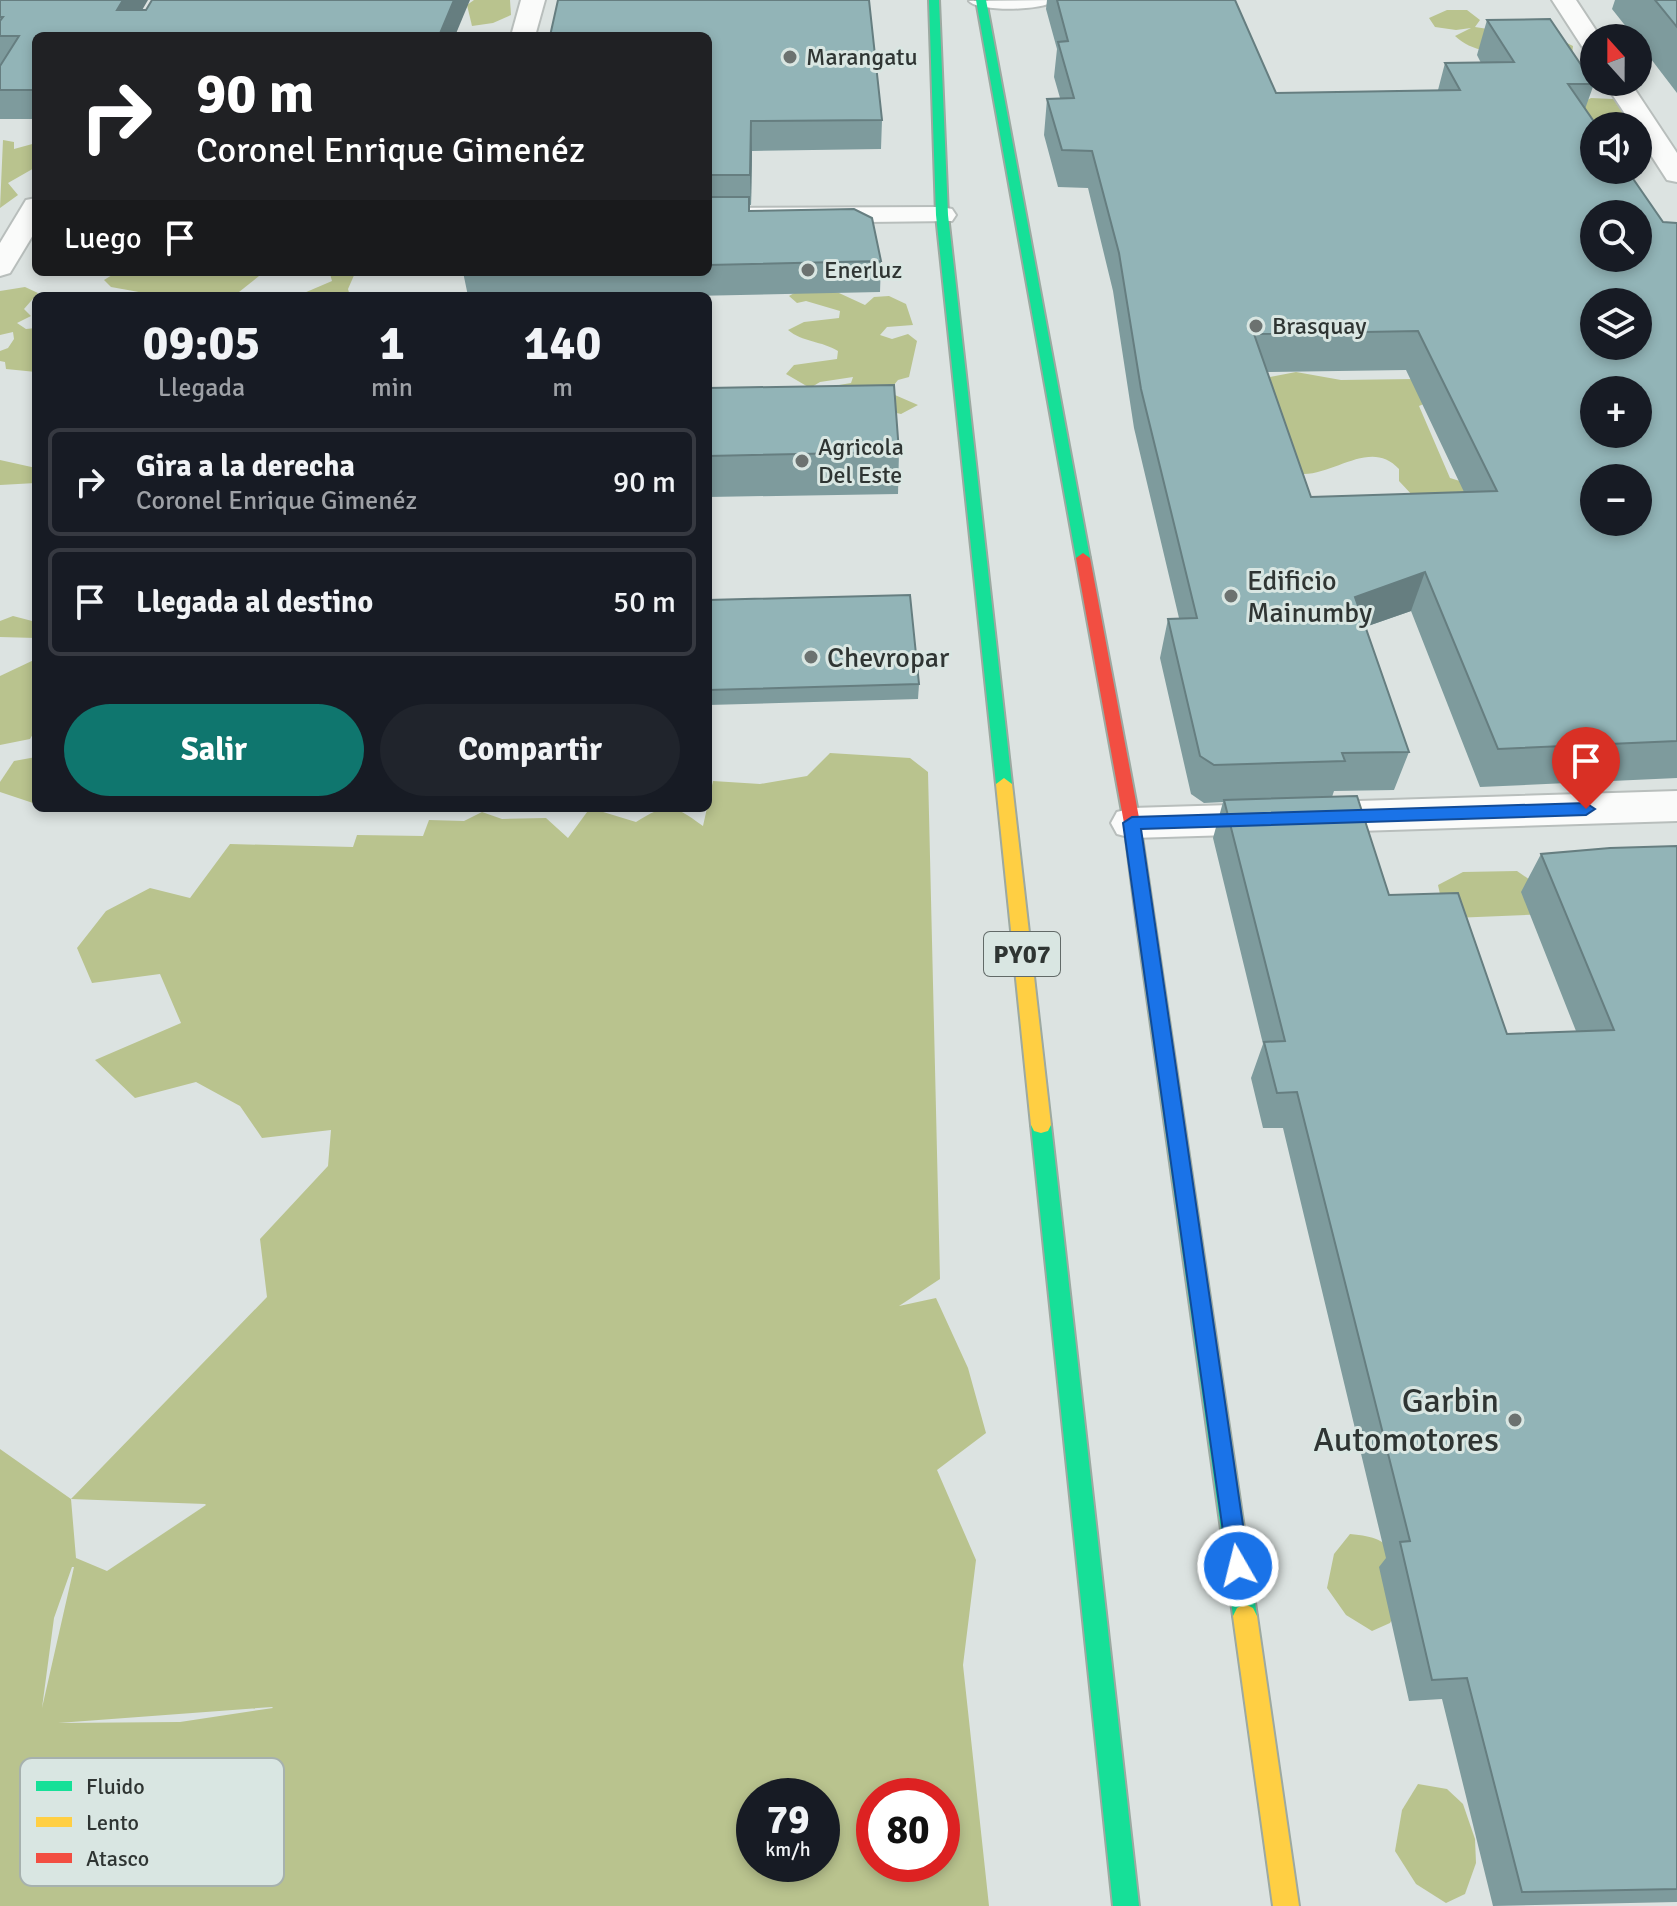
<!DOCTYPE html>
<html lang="es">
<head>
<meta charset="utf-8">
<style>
  body { margin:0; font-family:Signika,sans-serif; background:#20242c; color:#f1f3f6; height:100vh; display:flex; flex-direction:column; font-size:30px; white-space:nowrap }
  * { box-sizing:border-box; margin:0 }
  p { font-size:26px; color:#9ea1a6 }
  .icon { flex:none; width:44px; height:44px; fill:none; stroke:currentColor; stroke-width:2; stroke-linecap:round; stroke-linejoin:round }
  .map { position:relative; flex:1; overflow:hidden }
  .drawer { position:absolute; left:32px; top:292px; width:680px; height:520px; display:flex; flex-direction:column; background:#171b24; border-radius:12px; box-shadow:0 4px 12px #0003 }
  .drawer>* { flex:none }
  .banner { position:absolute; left:32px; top:32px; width:680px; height:244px; border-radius:12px; box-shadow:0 4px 12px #0003; background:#202124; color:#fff; overflow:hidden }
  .needle { width:52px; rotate:339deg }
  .fabs { position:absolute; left:1580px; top:24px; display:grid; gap:16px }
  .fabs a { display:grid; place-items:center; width:72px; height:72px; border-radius:50%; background:#171b24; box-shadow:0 4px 12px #0003; font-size:40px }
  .speed { position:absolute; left:736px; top:1778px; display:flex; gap:16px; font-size:40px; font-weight:700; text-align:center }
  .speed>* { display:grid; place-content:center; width:104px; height:104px; border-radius:50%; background:#171b24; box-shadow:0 4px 12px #0003; line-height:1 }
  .speed small { font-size:20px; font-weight:400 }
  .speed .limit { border:12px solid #d22; background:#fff; color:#111 }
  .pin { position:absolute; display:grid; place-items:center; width:68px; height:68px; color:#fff; margin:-82px -34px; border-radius:50% 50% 50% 0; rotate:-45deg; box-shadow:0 0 8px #0007 }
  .pin .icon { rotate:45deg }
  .me { position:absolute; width:88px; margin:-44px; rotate:352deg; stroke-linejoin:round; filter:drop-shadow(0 0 6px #0008) }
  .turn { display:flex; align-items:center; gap:28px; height:168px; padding:0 32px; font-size:36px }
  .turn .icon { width:104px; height:104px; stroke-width:2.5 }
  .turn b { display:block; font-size:56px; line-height:68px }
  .then { display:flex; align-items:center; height:76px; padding:0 32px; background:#0003; gap:16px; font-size:30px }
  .eta { display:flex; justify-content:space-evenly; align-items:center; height:136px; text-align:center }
  .eta b { font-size:48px; font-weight:700; line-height:56px }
  .action { display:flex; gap:16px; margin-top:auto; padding:16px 32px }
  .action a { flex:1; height:92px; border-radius:48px; background:#0f766e; color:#fff; font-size:32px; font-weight:700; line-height:92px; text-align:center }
  .action a+a { background:#20242c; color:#f1f3f6 }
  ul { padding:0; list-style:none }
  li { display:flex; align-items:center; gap:24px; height:108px; margin:0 16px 12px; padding:0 16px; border:4px solid #363941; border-radius:12px }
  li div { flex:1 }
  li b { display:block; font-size:30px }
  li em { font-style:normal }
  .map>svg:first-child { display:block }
</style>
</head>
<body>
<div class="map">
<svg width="1677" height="1906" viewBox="0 0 1677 1906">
  <rect width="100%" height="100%" fill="#dce3e1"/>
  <g fill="#b9c38e" fill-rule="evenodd">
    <polygon points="474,0 510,0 511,15 493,23 472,26 467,5"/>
    <path d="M1447 10H1467L1480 20 1475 27 1563 41 1573 46 1572 54C1535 51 1484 63 1455 36L1471 28 1456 30 1435 27 1429 18Z"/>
    <polygon points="1591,98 1613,99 1628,109 1623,117 1603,122 1580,118 1572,108"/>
    <polygon points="3,140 14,142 14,149 36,143 36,167 8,183 18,195 0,208"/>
    <polygon points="117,272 264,272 234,296 161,296 111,287 104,280"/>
    <polygon points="355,273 348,289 350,296 297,296 332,281 330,274"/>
    <polygon points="25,287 38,293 24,309 31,316 17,323 26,329 36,328 36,372 6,369 5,362 0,361 0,351 8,348 14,339 13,332 0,335 0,291"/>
    <path d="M803 288 839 293 865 305 874 297 889 296 906 304 913 325 887 327 880 335 892 339 908 334 917 341 909 377 898 380 888 392 918 405 901 414 879 409 824 406 833 386 851 383 853 377 820 382 810 388 786 374 794 365 837 359 838 351C822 341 802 342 788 330L804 322 839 318 840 311 806 301 797 303 789 296Z"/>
    <path d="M1296 372 1341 380 1414 379 1435 399 1419 406 1450 478 1594 522H1638L1664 487 1635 543 1476 505 1413 496 1399 481V469C1372 439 1337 473 1304 474 1296 474 1286 471 1279 470L1259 379Z"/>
    <polygon points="0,460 36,468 36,483 0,485"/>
    <polygon points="13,616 36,622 36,638 0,637 0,621"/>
    <polygon points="36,659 36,729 30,739 0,745 0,676"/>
    <path d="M830 753 910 758 928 772 940 1279 899 1306 936 1298 968 1368 986 1433 937 1470 976 1560 963 1665 989 1906H0V1449L71 1499 267 1297 260 1239 328 1166 331 1130 262 1138 240 1106 196 1082 135 1098 95 1060 181 1023 160 974 92 983 77 948 106 911 150 888 190 898 230 844 353 847 357 835 423 836 429 820 464 821 482 812 502 819 546 818 568 838 590 808 636 822C668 802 673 804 703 826L713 781 760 784 807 776ZM71 1499 205 1504 206 1505 107 1571 76 1558ZM72 1567H74L42 1708 54 1618ZM273 1708 180 1722 58 1723 272 1707ZM754 1796H822V1864H754ZM874 1796H942V1864H874Z"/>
    <polygon points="36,757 36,804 0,792 0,782 14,761"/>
    <polygon points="1517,871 1552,895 1547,914 1453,918 1441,899 1438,885 1463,872"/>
    <path d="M1350 1534C1400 1538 1393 1556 1403 1599L1390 1623 1372 1631 1346 1615 1327 1588 1334 1554Z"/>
    <polygon points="1418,1784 1447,1789 1463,1804 1475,1839 1476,1863 1465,1894 1446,1903 1416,1884 1395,1851 1402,1810"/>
  </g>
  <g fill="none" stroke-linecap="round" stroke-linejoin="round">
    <g stroke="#b8bebc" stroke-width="4">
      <g id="street">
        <polygon points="521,0 545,0 535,36 511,36"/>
        <path d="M1055 0C1046 11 978 12 969 1Z"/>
        <polygon points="1552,0 1576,0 1601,38 1594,38 1594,53 1585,51"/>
        <polygon points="1604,82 1630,82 1677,153 1677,182 1667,180 1638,135 1638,126 1633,126"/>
        <polygon points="36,198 36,230 10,273 0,276 0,243 26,200"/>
        <polygon points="942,207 952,209 956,215 952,221 708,224 708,208"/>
        <polygon points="1677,791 1677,821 1132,838 1117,834 1111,823 1117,812 1132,808"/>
      </g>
    </g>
    <g stroke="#9da9a1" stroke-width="4">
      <g id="fast">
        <polygon points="929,0 939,0 948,215 1012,784 1004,790 996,784 936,215"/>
        <polygon points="976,0 986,0 1090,558 1083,563 1076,558"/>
        <polygon points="1146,918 1152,920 1155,925 1257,1616 1253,1624 1245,1628 1237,1624 1233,1616 1137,925 1140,920"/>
        <polygon points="1041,1117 1048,1119 1051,1125 1139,1906 1113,1906 1031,1125 1034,1119"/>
      </g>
    </g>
    <g stroke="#9da9a1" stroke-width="4">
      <g id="slow">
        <polygon points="1004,778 1012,784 1051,1125 1048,1131 1041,1133 1034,1131 1031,1125 996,784"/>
        <polygon points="1245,1604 1253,1608 1257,1616 1299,1906 1273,1906 1233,1616 1237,1608"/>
      </g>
    </g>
    <g stroke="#9da9a1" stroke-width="4">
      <polygon id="jam" points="1083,553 1090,558 1140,823 1155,925 1152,930 1140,930 1137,925 1124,823 1076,558"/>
    </g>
    <use href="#street" fill="#fafbfa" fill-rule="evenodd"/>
    <use href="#fast" fill="#16e098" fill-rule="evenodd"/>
    <use href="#slow" fill="#ffcf43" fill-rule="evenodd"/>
    <use href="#jam" fill="#f24e42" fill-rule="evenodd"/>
  </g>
  <g fill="#7e9b9d" fill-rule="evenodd">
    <polygon points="0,0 143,10 470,0 36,36 36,119 0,119"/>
    <path d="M1047 0H1235L1276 93 1438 90 1445 63H1481L1477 55 1487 20 1594 84 1585 109 1663 222 1677 223V778L1480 787 1411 611 1365 627 1409 752 1394 790 1334 791 1332 797 1389 895 1507 1034 1576 1031 1521 892 1541 854 1677 846V1902L1493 1906 1442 1699 1409 1701 1379 1567 1386 1558 1283 1128H1263L1251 1078 1263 1044 1213 838 1223 802 1204 803 1191 794 1160 658 1168 619 1179 618 1134 428 1113 291 1088 188 1058 187 1044 135 1047 99 1060 98 1054 77 1057 49 1046 9ZM1406 370 1464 492 1311 497 1267 372Z"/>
    <polygon points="1615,0 1677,0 1677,93 1638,42 1638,38 1635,38 1612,9"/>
    <polygon points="708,36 882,120 881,149 752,151 751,205 750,205 750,211 881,261 880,292 692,296 468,296 463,272 708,272"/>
    <polygon points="708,388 899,452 898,494 708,497"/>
    <polygon points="708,600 919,684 918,699 708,705"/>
  </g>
  <g fill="#667e80">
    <polygon points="123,0 148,0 127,36 117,10"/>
    <polygon points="454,0 470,0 455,36 439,36"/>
    <polygon points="751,121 752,151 751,205 750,175"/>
    <polygon points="1425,572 1411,611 1342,635 1355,597"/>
  </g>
  <g fill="#92b4b7" stroke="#667e80" stroke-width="2" fill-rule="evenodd">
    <polygon points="0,0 123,0 117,10 146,10 152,0 454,0 439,36 36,36 36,90 0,90 0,66 19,36 0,36 0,21 3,17 0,17"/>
    <polygon points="558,0 869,0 882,120 751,121 750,175 708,175 708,36 550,36"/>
    <path d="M1057 0H1235L1276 93 1460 90 1445 63 1514 62 1487 20 1550 19 1594 84H1568L1597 126H1594V170H1627L1663 222 1677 223V741L1498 749 1425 572 1355 597 1409 752 1342 753 1345 761 1214 765 1200 756 1168 619 1197 618 1141 389 1119 253 1092 151 1062 150 1047 99 1074 98 1058 42 1068 41ZM1594 214H1638V258H1594ZM1594 302H1638V346H1594ZM1418 331 1497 491 1311 497 1254 334ZM1594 390H1638V434H1594ZM1594 478H1638V522H1594Z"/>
    <polygon points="1655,0 1677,0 1677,27"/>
    <polygon points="708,197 749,197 749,211 854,209 872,218 881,261 708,265"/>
    <polygon points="894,385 899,452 708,456 708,388"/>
    <polygon points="910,595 919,684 708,690 708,600"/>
    <polygon points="1357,796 1389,895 1458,893 1507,1034 1614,1030 1541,854 1610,848 1677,846 1677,1889 1522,1892 1467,1678 1432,1680 1400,1542 1410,1541 1297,1092 1277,1093 1264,1042 1285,1041 1224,800"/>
  </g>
  <polygon fill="#1a73e8" stroke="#114b97" stroke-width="2" points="1586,803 1595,809 1586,815 1141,829 1249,1566 1246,1574 1238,1577 1229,1574 1123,823 1132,817"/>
  <g fill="#6c7270" stroke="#d9e6e2" stroke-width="3">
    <circle cx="790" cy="57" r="8"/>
    <circle cx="808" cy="270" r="8"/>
    <circle cx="1256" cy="326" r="8"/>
    <circle cx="802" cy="461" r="8"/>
    <circle cx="1231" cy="596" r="8"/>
    <circle cx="811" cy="657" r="8"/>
    <circle cx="1515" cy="1420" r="8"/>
  </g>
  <g text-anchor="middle" stroke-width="6" stroke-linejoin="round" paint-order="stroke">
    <g font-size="24" fill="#2f3533" stroke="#d9e6e2" text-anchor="start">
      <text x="806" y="65">Marangatu</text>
      <text x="824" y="278">Enerluz</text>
      <text x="1272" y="334">Brasquay</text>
      <text x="818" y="455">Agricola<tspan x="818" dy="28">Del Este</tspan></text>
    </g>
    <rect fill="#d9e6e2" stroke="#626a68" stroke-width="2" x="984" y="932" width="76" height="44" rx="6"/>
    <g font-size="26" font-weight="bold" fill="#2f3533">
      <text x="1022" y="963">PY07</text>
    </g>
    <g font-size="28" fill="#2f3533" stroke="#d9e6e2" text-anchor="start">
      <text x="1247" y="590">Edificio<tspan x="1247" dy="32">Mainumby</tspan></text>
      <text x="827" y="667">Chevropar</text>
    </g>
    <g font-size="34" fill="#2f3533" stroke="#d9e6e2" text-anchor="end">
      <text x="1499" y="1412">Garbin<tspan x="1499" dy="39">Automotores</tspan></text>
    </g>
  </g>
  <rect x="20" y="1758" width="264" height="128" rx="12" fill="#d9e6e2" stroke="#a6b1ae" stroke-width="2"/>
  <rect x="36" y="1781" width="36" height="10" fill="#16e098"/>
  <rect x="36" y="1817" width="36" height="10" fill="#ffcf43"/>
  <rect x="36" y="1853" width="36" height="10" fill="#f24e42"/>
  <g font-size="22" fill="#2f3533">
    <text x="86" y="1794">Fluido</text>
    <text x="86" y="1830">Lento</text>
    <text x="86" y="1866">Atasco</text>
  </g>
</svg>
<div class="fabs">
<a><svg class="needle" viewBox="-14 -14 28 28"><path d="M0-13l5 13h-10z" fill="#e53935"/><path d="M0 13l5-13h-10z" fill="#9ea1a6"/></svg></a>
<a><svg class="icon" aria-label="sound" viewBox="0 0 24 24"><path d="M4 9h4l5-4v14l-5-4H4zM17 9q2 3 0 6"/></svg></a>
<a><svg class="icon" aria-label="search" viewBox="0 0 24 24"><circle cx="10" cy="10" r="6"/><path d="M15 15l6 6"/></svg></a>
<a><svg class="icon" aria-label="layers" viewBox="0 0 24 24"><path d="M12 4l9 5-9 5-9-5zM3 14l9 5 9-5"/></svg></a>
<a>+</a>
<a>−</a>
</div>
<div class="speed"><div>79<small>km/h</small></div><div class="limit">80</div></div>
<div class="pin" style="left:1586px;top:809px;background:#d93025"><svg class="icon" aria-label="arrive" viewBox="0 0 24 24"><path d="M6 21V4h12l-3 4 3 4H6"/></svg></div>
<svg class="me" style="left:1238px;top:1566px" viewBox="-20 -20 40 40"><circle r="17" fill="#1a73e8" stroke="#fff" stroke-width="3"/><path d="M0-11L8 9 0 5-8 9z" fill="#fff"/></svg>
<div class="banner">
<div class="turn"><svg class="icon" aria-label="right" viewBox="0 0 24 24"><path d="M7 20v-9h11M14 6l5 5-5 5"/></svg><div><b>90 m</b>Coronel Enrique Gimenéz</div></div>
<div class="then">Luego<svg class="icon" aria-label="arrive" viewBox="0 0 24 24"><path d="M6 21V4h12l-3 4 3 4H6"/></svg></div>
</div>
<section class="drawer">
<div class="eta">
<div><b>09:05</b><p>Llegada</p></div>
<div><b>1</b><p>min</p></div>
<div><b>140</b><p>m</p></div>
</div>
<ul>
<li><svg class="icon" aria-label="right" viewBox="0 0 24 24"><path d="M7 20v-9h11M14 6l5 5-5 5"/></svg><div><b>Gira a la derecha</b><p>Coronel Enrique Gimenéz</p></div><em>90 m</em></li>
<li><svg class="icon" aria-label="arrive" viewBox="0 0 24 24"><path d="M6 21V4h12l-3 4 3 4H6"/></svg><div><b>Llegada al destino</b></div><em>50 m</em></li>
</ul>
<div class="action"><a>Salir</a><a>Compartir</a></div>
</section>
</div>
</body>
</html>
